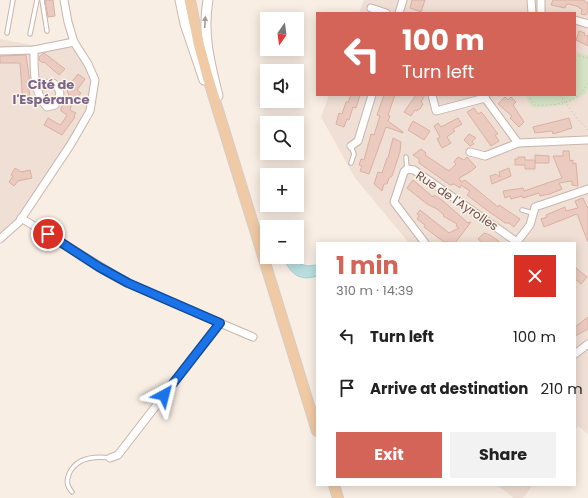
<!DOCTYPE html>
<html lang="en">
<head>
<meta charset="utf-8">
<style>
  body { margin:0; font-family:Poppins,sans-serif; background:#f2f2f2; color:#222; height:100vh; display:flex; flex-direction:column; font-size:15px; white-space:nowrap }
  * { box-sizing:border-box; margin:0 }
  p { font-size:13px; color:#767676 }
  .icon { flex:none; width:22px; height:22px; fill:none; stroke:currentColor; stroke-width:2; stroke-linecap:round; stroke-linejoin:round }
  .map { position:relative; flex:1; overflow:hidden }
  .details { position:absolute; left:316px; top:242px; width:260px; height:244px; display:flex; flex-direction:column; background:#fff; border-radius:0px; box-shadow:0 2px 10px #0003 }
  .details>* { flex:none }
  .banner { position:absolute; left:316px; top:12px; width:260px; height:84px; border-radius:0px; box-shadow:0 2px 10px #0003; background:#d46458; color:#fff; overflow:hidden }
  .needle { width:26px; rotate:194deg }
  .controls { position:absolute; left:260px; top:12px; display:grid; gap:8px }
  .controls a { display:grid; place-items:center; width:44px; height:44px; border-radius:0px; background:#fff; box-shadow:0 2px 10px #0003; font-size:20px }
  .pin { position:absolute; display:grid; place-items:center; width:34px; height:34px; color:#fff; margin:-17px; border:2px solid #fff; border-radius:50%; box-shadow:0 1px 4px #0007 }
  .me { position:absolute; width:44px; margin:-22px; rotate:38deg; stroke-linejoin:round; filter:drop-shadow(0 0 3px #0008) }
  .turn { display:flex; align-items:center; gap:14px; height:84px; padding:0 20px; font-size:18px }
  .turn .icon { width:52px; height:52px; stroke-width:2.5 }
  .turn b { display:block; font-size:28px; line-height:34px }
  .round { display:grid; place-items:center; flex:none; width:42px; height:42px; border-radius:0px; background:#f2f2f2 }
  .headline { display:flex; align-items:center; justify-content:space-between; height:68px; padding:0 20px }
  h1 { font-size:24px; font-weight:700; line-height:30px; color:#d46458 }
  .button { display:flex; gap:8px; margin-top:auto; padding:8px 20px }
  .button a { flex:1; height:46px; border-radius:0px; background:#d46458; color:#fff; font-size:16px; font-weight:700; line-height:46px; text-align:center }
  .button a+a { background:#f2f2f2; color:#222 }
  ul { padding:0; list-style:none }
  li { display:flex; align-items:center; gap:12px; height:52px; padding:0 20px }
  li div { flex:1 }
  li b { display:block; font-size:15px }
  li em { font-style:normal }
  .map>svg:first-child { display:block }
</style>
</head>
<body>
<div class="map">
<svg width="588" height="498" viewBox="0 0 588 498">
  <rect width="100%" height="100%" fill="#f9eee4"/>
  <g fill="#f0dfd4">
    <polygon points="364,0 588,0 588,434 578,426 575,430 575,243 409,243 355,178 321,117 329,95 575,95 575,13 359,13"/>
    <polygon points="68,38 93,77 94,102 47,179 26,219 15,231 0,242 0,39 37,46"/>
    <polygon points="497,485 533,485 523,498 514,498"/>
  </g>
  <polygon fill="#d6e4c5" points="575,52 588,55 588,89 586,94 563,105 532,108 525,95 575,95"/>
  <path fill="#bbdfe0" stroke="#a3cfd0" d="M283 257H296L300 264 307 266 317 265V276C299 282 290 273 283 257Z"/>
  <g fill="#ebcbbf" stroke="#dbb0a2">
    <polygon points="45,0 53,0 55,16 48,17"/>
    <polygon points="412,0 425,0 421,12 410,8"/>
    <polygon points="553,0 584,0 584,1 588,3 588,11 586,15 581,14 582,9 579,8 579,7 569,4 566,5 565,8 551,5"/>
    <polygon points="579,31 585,33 584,35 588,36 588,46 576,40"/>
    <polygon points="44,53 65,69 59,75 44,62 43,63 39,60 39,57"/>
    <polygon points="26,55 30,83 28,83 30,97 31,97 32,103 23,104 20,63 0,63 0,56"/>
    <polygon points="78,74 85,79 77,90 81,93 72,104 70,110 76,113 74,116 75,117 62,135 44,125 48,118 60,125 64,120 67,115 61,111 61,108 69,95 67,91 72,86 70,84"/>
    <polygon points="351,95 360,95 356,108 353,107 349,120 347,119 344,127 336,124 339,113 342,114 346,102 348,102"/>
    <polygon points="384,95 395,95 388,115 390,116 388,121 403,132 403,133 386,127 369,174 360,171 362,166 359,165 361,159 364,160 371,134 374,135 380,116 377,115"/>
    <polygon points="416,95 425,95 421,102 423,104 420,109 418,109 417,111 415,110 411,116 404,112"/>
    <polygon points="505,97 508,100 511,97 516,102 513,105 524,122 519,127 510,118 512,116 498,104"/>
    <polygon points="474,108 478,114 481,112 483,114 498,134 495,135 499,141 491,146 467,112"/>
    <polygon points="458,118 462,124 453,129 455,131 447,137 451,143 442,148 437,139 440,137 434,126 438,123 441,127"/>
    <polygon points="569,118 572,128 553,134 552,131 535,133 533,127"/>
    <polygon points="413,121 430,131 424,140 408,130"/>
    <polygon points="469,134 476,138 472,141 474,144 470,146 464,140"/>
    <polygon points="393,138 401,142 400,152 392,176 389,178 387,184 384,184 382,191 374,184 378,172 382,173 387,158 388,158"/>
    <polygon points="421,149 426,153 425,155 449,171 456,164 454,162 458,157 464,160 467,157 476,167 470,172 459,178 461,182 465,180 498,207 499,205 520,219 514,227 509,223 505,223 484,208 467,195 470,191 461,185 460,188 454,184 450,185 419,163 419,159 413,155"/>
    <polygon points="563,151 569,151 570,161 573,160 573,164 576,163 578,186 572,185 572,181 559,183 562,189 550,194 540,196 539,193 523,198 522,196 511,199 510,196 505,198 503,191 523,188 524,191 562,178 553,156 563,156"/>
    <polygon points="535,155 549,156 549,163 535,163"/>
    <polygon points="518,157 525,157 525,160 535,160 535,169 525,169 525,165 515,165 515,159 518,159"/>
    <polygon points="15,168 21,172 30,170 32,178 18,181 14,186 9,182 13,176 11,175"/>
    <polygon points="509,168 511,176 492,184 490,176 496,174 500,177 499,172"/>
    <polygon points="413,180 433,197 434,195 443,201 468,223 471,222 455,243 444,242 424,227 425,225 417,219 419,216 417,214 420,210 449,233 459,228 456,226 457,224 443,216 444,215 437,209 427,204 407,188"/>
    <polygon points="583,198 587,207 588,207 588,242 577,214 544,227 541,219 547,217 546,215 565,207 566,211 578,208 575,201"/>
    <polygon points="484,233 490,235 501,243 483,243 478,239"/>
    <polygon points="575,267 587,277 581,284 575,279"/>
    <polygon points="588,317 588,329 575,336 575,327"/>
  </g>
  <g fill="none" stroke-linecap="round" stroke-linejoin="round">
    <g stroke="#c8b5ac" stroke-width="5.5">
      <g id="service">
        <polyline points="42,0 47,31"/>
        <polyline points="7,33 13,0"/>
        <polyline points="30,34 37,0"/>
        <polyline points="406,157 407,169"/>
        <polyline points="351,163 354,154 351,146"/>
        <polyline points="522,210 533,213"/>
        <path d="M72 492C67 486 66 482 69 474 76 458 94 456 110 458"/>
      </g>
    </g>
    <g stroke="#c8b5ac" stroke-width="9">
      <g id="minor">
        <polyline points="531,0 532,13"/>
        <polyline points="371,8 386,13"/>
        <polyline points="399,13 403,0"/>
        <polyline points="541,13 541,0"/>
        <polyline points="575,20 588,24"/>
        <path d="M34 50C34 69 33 92 47 107L55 105 60 94 58 87 53 83 36 84"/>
        <polyline points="0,51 34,50 74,42"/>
        <polyline points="432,95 436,111 485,98"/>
        <polyline points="485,95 485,98 518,143 587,140"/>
        <polyline points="351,146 358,141 372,95"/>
        <polyline points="470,152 485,156 518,143"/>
        <polyline points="21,218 128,283 220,323 118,455 110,458"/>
        <polyline points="0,239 19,222 71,144 90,111 95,80 88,64 74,42 68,22 64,0"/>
        <polyline points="425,243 394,202 404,172 407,169 414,170 517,242"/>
        <polyline points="516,243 530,225 535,207 588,189"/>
        <polyline points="220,323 253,337"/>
        <polyline points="575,354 588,344"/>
      </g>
    </g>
    <g stroke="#cdb7ad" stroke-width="11">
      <g id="secondary">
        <polyline points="180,0 185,24 204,80"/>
        <path d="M208 0C202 34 210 63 218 96"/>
      </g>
    </g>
    <g stroke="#d4ccca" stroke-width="12">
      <g id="primary">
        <polyline points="190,0 199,45 208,78 317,431"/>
        <polyline points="334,485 338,498"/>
      </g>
    </g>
    <g stroke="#cfaea3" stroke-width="1" stroke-dasharray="1 3" stroke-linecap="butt">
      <polyline points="575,55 588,58"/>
      <path d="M528 95 534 105C554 106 579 104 588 82"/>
      <polyline points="560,95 576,117 588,130"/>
    </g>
    <use href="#service" stroke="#fff" stroke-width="3.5"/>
    <use href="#minor" stroke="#fff" stroke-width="7"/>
    <use href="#secondary" stroke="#fff" stroke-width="9"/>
    <use href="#primary" stroke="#f0caa4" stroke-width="10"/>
  </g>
  <defs><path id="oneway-solid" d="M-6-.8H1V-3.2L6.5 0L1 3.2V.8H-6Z"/></defs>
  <use fill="#a89994" href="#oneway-solid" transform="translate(205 22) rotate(-87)"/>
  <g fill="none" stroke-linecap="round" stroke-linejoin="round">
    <g stroke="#114b97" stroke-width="10">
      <polyline id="route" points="48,234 99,267 128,283 220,323 164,395"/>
    </g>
    <use href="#route" stroke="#1a73e8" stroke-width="7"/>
  </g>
  <g text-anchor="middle" stroke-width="3" stroke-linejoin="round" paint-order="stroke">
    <g font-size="12" fill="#6e554d" stroke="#fcf3ea">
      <text transform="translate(457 201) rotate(34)" y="4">Rue de l'Ayrolles</text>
    </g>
    <g font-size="13" font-weight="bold" fill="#79658b" stroke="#fcf3ea">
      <text x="51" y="89">Cité de<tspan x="51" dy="15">l'Espérance</tspan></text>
    </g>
  </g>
</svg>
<div class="controls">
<a><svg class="needle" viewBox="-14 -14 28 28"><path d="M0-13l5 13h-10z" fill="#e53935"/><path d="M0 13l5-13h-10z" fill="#767676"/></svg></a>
<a><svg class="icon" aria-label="sound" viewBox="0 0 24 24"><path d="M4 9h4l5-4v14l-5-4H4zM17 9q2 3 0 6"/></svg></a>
<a><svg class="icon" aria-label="search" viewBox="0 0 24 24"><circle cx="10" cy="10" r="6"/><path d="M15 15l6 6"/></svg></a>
<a>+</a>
<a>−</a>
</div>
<div class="pin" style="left:48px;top:234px;background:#d93025"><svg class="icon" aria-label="arrive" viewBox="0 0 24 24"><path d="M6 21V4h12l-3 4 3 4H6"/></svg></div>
<svg class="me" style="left:164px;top:395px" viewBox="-20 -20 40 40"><path d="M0-17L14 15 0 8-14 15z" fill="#1a73e8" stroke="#fff" stroke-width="4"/></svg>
<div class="banner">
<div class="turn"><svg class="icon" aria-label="left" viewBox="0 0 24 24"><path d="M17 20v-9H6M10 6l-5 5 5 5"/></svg><div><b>100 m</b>Turn left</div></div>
</div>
<section class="details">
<div class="headline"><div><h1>1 min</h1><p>310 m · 14:39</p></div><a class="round" style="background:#d93025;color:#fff"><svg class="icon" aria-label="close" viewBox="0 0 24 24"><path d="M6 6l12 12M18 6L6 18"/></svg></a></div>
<ul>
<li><svg class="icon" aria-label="left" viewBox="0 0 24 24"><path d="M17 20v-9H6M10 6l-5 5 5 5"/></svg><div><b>Turn left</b></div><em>100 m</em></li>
<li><svg class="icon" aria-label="arrive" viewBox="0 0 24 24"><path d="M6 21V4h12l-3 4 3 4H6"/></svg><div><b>Arrive at destination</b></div><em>210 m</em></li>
</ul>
<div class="button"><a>Exit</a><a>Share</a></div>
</section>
</div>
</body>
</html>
